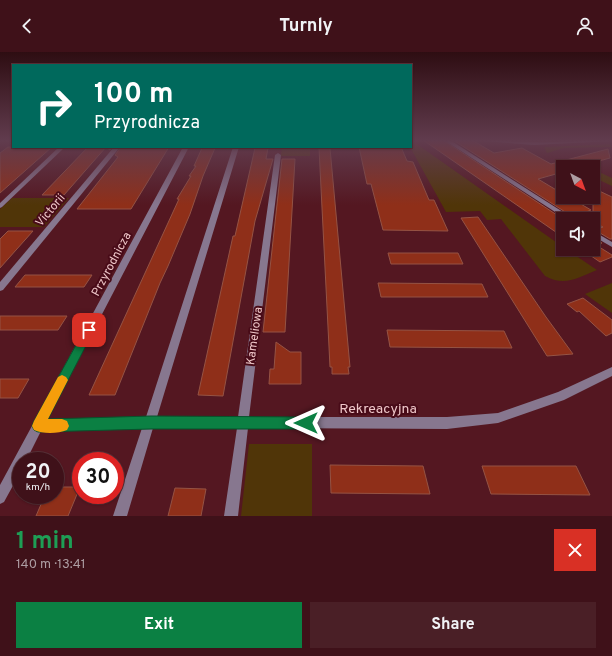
<!DOCTYPE html>
<html lang="en">
<head>
<meta charset="utf-8">
<style>
  body { margin:0; font-family:Overpass,sans-serif; background:#4a1f26; color:#f1f3f6; height:100vh; display:flex; flex-direction:column; font-size:15px; white-space:nowrap }
  * { box-sizing:border-box; margin:0 }
  p { font-size:13px; color:#ad9da2 }
  .icon { flex:none; width:22px; height:22px; fill:none; stroke:currentColor; stroke-width:2; stroke-linecap:round; stroke-linejoin:round }
  .map { position:relative; height:464px; overflow:hidden }
  .panel { display:flex; flex-direction:column; background:#3f1119; flex:1 }
  .panel>* { flex:none }
  .banner { position:absolute; left:12px; top:12px; width:400px; height:84px; border-radius:0px; box-shadow:0 1px 3px #0004,0 0 0 1px #583138; background:#00695c; color:#fff; overflow:hidden }
  .needle { width:26px; rotate:139deg }
  .fabs { position:absolute; left:556px; top:108px; display:grid; gap:8px }
  .fabs a { display:grid; place-items:center; width:44px; height:44px; border-radius:0px; background:#3f1119; box-shadow:0 1px 3px #0004,0 0 0 1px #583138; font-size:20px }
  .speed { position:absolute; left:12px; top:400px; display:flex; gap:8px; font-size:20px; font-weight:700; text-align:center }
  .speed>* { display:grid; place-content:center; width:52px; height:52px; border-radius:50%; background:#3f1119; box-shadow:0 1px 3px #0004,0 0 0 1px #583138; line-height:1 }
  .speed small { font-size:10px; font-weight:400 }
  .speed .limit { border:6px solid #d22; background:#fff; color:#111 }
  .pin { position:absolute; display:grid; place-items:center; width:34px; height:34px; color:#fff; margin:-17px; border-radius:8px; box-shadow:0 2px 6px #0006 }
  .me { position:absolute; width:44px; margin:-22px; rotate:270deg; stroke-linejoin:round; filter:drop-shadow(0 0 3px #0008) }
  .turn { display:flex; align-items:center; gap:14px; height:84px; padding:0 16px; font-size:18px }
  .turn .icon { width:52px; height:52px; stroke-width:2.5 }
  .turn b { display:block; font-size:28px; line-height:34px }
  .round { display:grid; place-items:center; flex:none; width:42px; height:42px; border-radius:0px; background:#4a1f26 }
  .head { display:flex; align-items:center; justify-content:space-between; height:68px; padding:0 16px }
  h1 { font-size:24px; font-weight:700; line-height:30px; color:#1e9e55 }
  .cta { display:flex; gap:8px; margin-top:auto; padding:8px 16px }
  .cta a { flex:1; height:46px; border-radius:0px; background:#0b8043; color:#fff; font-size:16px; font-weight:700; line-height:46px; text-align:center }
  .cta a+a { background:#4a1f26; color:#f1f3f6 }
  header { display:flex; justify-content:space-between; align-items:center; height:52px; padding:0 16px; background:#3f1119; font-size:18px; font-weight:700 }
  .map>svg:first-child { display:block }
</style>
</head>
<body>
<header><svg class="icon" aria-label="back" viewBox="0 0 24 24"><path d="M15 5l-7 7 7 7"/></svg>Turnly<svg class="icon" aria-label="person" viewBox="0 0 24 24"><circle cx="12" cy="8" r="4"/><path d="M4 21q1-7 8-7t8 7"/></svg></header>
<div class="map">
<svg width="612" height="464" viewBox="0 0 612 464">
  <rect width="100%" height="100%" fill="#541721"/>
  <g fill="#503508">
    <path d="M411 88 563 195V197H566L597 218C577 226 565 235 545 224L501 167 487 168 480 159 446 160 410 95H411Z"/>
    <polygon points="610,92 612,95 564,96 547,101 544,95"/>
    <polygon points="282,95 310,95 310,104 281,104"/>
    <polygon points="599,120 612,126 612,134 593,125 593,121"/>
    <polygon points="12,146 69,146 44,175 0,175 0,157"/>
    <polygon points="612,231 612,261 585,242"/>
    <polygon points="249,392 312,392 312,464 241,464"/>
  </g>
  <g fill="#8f2f19" stroke="#955344">
    <polygon points="423,88 443,88 563,167 563,185"/>
    <polygon points="453,88 472,88 494,101 522,96 551,112 608,97 610,106 577,115 563,115 563,120 538,127 563,142 563,145 574,148 591,158 573,165"/>
    <polygon points="8,95 52,95 0,141 0,101"/>
    <polygon points="88,95 112,95 110,98 106,95 64,143 42,143"/>
    <polygon points="121,95 169,95 131,157 77,157 118,105 115,103"/>
    <polygon points="359,95 401,95 407,109 413,110 429,148 434,148 448,179 383,178 371,132 367,132"/>
    <polygon points="202,96 215,96 203,124 190,162 168,214 160,231 115,343 89,343 179,147 177,147 191,124 189,124 196,114 194,114"/>
    <polygon points="255,96 268,96 266,107 273,107 255,169 223,344 198,343 233,184 235,184"/>
    <polygon points="319,96 330,96 350,315 348,315 349,322 332,322 332,315 330,315"/>
    <polygon points="282,107 295,107 285,280 263,280"/>
    <polygon points="593,136 612,145 612,187 610,187 595,178 603,175 593,170"/>
    <polygon points="478,165 546,265 573,302 547,304 461,166"/>
    <polygon points="8,179 33,179 0,216 0,187"/>
    <polygon points="593,186 602,191 596,193 612,203 612,205 600,210 581,197 593,197"/>
    <polygon points="388,201 458,201 463,212 391,212"/>
    <polygon points="25,223 92,223 84,235 15,235"/>
    <polygon points="378,231 482,232 488,245 381,245"/>
    <polygon points="583,246 612,268 612,281 606,284 579,259 577,260 567,252"/>
    <polygon points="0,264 67,264 58,278 0,278"/>
    <polygon points="387,278 504,279 512,296 390,295"/>
    <polygon points="276,290 290,300 301,300 301,332 269,332 270,317 274,317"/>
    <polygon points="0,327 29,327 18,346 0,346"/>
    <polygon points="330,413 423,414 430,442 331,441"/>
    <polygon points="482,414 576,414 590,443 491,442"/>
    <polygon points="55,435 80,435 68,464 36,464 45,443 55,443"/>
    <polygon points="175,436 206,437 201,464 168,464"/>
  </g>
  <g fill="none" stroke-linecap="round" stroke-linejoin="round">
    <g fill="#87778f" fill-rule="evenodd">
      <polygon points="444,88 450,88 574,167 566,167"/>
      <path d="M482 88C499 88 517 90 534 90 560 91 586 88 612 88V89L534 93 484 89Z"/>
      <polygon points="59,95 65,95 2,155 0,156 0,151"/>
      <polygon points="114,95 120,95 3,238 0,239 0,230"/>
      <polygon points="183,95 189,95 47,368 146,365 233,95 239,95 157,365 238,365 275,103 278,101 281,103 249,365 447,365 498,361 558,340 612,315 612,324 564,348 498,371 447,377 248,376 238,464 224,464 237,376 153,376 127,464 113,464 142,376 41,379 26,409 21,409 21,419 4,450 0,452 0,433"/>
      <polygon points="593,179 612,190 612,195 593,184"/>
    </g>
  </g>
  <linearGradient id="sky" x2="0" y2="1"><stop stop-color="#2e0d12"/><stop offset="0.58" stop-color="#613c4e"/><stop offset="1" stop-color="#613c4e" stop-opacity="0"/></linearGradient>
  <rect width="612" height="153" fill="url(#sky)"/>
  <polygon fill="#0b8043" stroke="#07532c" points="89,274 93,275 94,278 48,367 151,364 306,365 311,367 313,371 311,375 306,377 151,377 38,380 34,378 32,374 34,369 86,275"/>
  <path fill="#f59e0b" d="M62 323 66 325 68 328 48 367H62L67 369 69 374 67 378C58 382 42 382 34 378L32 374 34 369 58 325Z"/>
  <g text-anchor="middle" stroke-width="4" stroke-linejoin="round" paint-order="stroke">
    <g font-size="12" fill="#efc7c9" stroke="#480b18">
      <text transform="translate(50 158) rotate(-50)" y="4">Victorii</text>
      <text transform="translate(111 212) rotate(-62)" y="4">Przyrodnicza</text>
      <text transform="translate(254 284) rotate(-82)" y="4">Kameliowa</text>
    </g>
    <g font-size="14" fill="#efc7c9" stroke="#480b18">
      <text x="378" y="361">Rekreacyjna</text>
    </g>
  </g>
</svg>
<div class="fabs">
<a><svg class="needle" viewBox="-14 -14 28 28"><path d="M0-13l5 13h-10z" fill="#e53935"/><path d="M0 13l5-13h-10z" fill="#ad9da2"/></svg></a>
<a><svg class="icon" aria-label="sound" viewBox="0 0 24 24"><path d="M4 9h4l5-4v14l-5-4H4zM17 9q2 3 0 6"/></svg></a>
</div>
<div class="speed"><div>20<small>km/h</small></div><div class="limit">30</div></div>
<div class="pin" style="left:89px;top:278px;background:#d93025"><svg class="icon" aria-label="arrive" viewBox="0 0 24 24"><path d="M6 21V4h12l-3 4 3 4H6"/></svg></div>
<svg class="me" style="left:306px;top:371px" viewBox="-20 -20 40 40"><path d="M0-17L14 15 0 8-14 15z" fill="#0b8043" stroke="#fff" stroke-width="4"/></svg>
<div class="banner">
<div class="turn"><svg class="icon" aria-label="right" viewBox="0 0 24 24"><path d="M7 20v-9h11M14 6l5 5-5 5"/></svg><div><b>100 m</b>Przyrodnicza</div></div>
</div>
</div>
<section class="panel">
<div class="head"><div><h1>1 min</h1><p>140 m · 13:41</p></div><a class="round" style="background:#d93025;color:#fff"><svg class="icon" aria-label="close" viewBox="0 0 24 24"><path d="M6 6l12 12M18 6L6 18"/></svg></a></div>
<div class="cta"><a>Exit</a><a>Share</a></div>
</section>
</body>
</html>
